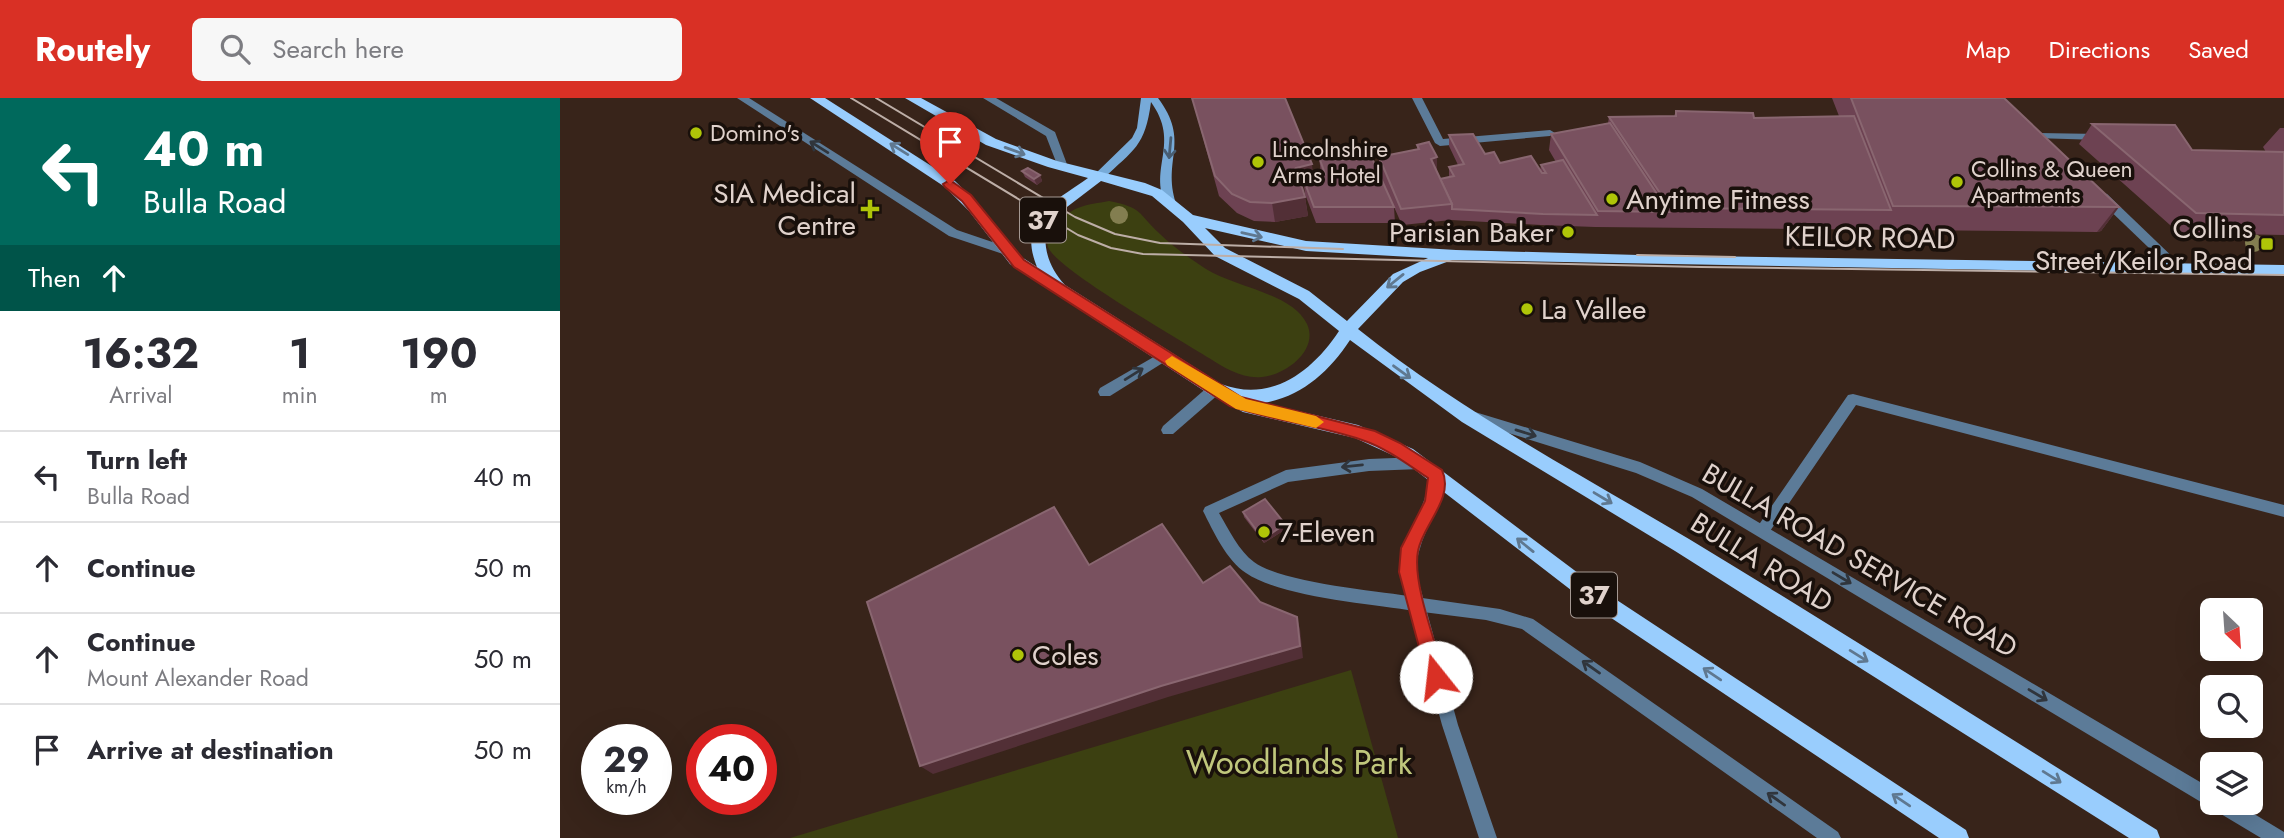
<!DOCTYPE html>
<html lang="en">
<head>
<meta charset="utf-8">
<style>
  body { margin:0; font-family:Jost,sans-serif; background:#f7f7f7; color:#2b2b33; height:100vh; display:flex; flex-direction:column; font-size:26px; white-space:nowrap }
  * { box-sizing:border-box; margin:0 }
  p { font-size:23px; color:#7c7c81 }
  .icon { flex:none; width:38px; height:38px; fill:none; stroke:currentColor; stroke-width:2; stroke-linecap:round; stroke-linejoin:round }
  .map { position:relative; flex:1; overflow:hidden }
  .drawer { display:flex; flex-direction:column; background:#fff; width:560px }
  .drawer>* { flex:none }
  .guide { background:#00695c; color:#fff; overflow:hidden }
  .needle { width:46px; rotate:155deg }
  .tools { position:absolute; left:1640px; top:500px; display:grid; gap:14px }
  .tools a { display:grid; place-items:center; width:63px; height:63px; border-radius:10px; background:#fff; box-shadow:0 7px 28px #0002; font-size:35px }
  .speed { position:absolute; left:21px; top:626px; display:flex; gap:14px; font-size:35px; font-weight:700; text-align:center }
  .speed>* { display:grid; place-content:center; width:91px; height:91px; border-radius:50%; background:#fff; box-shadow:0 7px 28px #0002; line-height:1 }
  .speed small { font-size:18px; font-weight:400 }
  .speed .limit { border:10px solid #d22; background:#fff; color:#111 }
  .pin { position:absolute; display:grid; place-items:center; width:60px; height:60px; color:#fff; margin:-72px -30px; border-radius:50% 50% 50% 0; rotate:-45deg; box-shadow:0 0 7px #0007 }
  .pin .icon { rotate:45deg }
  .me { position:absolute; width:77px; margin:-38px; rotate:344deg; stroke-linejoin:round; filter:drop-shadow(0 0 5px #0008) }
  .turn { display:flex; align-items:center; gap:24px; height:147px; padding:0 28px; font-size:32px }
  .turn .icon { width:91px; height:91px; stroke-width:2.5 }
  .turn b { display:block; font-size:49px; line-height:60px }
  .then { display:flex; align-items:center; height:66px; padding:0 28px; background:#0003; gap:14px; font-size:26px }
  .eta { display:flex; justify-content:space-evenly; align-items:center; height:119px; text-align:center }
  .eta b { font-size:42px; font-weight:700; line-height:49px }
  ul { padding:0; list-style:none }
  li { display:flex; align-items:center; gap:21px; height:91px; padding:0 28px; border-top:2px solid #e1e1e2 }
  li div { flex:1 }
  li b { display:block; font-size:26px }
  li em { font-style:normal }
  header { display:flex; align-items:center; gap:42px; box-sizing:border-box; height:98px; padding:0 35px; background:#d93025; color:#fff }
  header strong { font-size:33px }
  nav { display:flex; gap:38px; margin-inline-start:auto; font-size:24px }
  .search { width:490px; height:63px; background:#f7f7f7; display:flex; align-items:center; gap:18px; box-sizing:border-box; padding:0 24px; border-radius:10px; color:#7c7c81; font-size:26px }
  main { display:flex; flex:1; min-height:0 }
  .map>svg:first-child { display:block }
</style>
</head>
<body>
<header>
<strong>Routely</strong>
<div class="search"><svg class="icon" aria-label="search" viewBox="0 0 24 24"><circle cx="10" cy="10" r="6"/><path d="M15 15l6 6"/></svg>Search here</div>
<nav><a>Map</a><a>Directions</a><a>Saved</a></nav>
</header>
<main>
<section class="drawer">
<div class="guide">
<div class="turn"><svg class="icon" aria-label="left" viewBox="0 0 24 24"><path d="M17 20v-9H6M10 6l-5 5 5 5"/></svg><div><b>40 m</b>Bulla Road</div></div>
<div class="then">Then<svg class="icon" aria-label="ahead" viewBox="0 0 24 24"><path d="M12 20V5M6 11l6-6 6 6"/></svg></div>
</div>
<div class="eta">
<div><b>16:32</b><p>Arrival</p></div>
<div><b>1</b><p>min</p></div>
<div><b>190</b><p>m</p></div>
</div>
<ul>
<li><svg class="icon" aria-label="left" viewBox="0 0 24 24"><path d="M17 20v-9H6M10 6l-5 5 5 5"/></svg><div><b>Turn left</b><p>Bulla Road</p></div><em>40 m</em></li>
<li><svg class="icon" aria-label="ahead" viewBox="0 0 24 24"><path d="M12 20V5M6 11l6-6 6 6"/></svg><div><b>Continue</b></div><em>50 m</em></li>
<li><svg class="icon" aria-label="ahead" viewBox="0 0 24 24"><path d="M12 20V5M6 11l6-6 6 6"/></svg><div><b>Continue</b><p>Mount Alexander Road</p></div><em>50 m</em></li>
<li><svg class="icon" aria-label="arrive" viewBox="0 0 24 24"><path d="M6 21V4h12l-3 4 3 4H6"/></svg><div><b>Arrive at destination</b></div><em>50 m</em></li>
</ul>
</section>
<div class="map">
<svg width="1724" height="740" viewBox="0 0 1724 740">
  <rect width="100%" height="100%" fill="#38241a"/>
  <g fill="#3c4011">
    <path d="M549 103C584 110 577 115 600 136 613 149 631 161 646 171 674 189 732 195 747 226 759 252 726 277 702 279 682 281 665 270 649 260 622 243 496 171 488 149 483 135 506 114 518 110 527 106 539 105 549 103Z"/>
    <polygon points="791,572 838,740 230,740"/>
  </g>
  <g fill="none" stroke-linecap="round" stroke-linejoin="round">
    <g fill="#5c7b98" fill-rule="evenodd">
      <polygon points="852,0 862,0 883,41 990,32 995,35 990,38 880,48 875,45"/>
      <polygon points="1478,35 1540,36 1545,39 1540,42 1474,40 1474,36"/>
      <polygon points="604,253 610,258 609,261 550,298 540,298 538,294 540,290"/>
      <polygon points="655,286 660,287 662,291 660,295 613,336 603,336 601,332 603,328 650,287"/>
      <polygon points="1293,296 1724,407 1724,419 1296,307 1208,436 1203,438 1198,436 1196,432 1198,428 1288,297"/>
      <path d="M860 359 865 361 867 365 865 369 860 371 809 373 728 384 659 415C669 432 679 453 694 464 722 485 818 493 855 499L860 501 863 506 860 511 855 513C811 506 721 499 686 475 667 463 653 433 643 413L645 409 726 372 809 361Z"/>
    </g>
    <g fill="#5c7b98" fill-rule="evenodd">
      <polygon points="177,0 189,0 397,132 450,150 452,153 446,157 389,138"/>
      <polygon points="423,0 436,0 495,34 508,69 507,72 503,73 498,69 486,38"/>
      <polygon points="1543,95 1547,96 1621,167 1623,170 1621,173 1613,173 1539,102 1539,96"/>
      <polygon points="915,314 1080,364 1142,391 1652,691 1652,705 1676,705 1724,734 1724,740 1701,740 1132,399 1076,375 910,323 908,319"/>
      <polygon points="855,499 940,511 973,521 1278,734 1281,740 1257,740 962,531 926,522 855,513 850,511 847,506 850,501"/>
    </g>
    <path fill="#5c7b98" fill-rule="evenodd" d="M877 371 882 373C889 392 867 427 861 447 858 456 856 465 856 474L898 627 937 740H919L882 627 840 474C843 449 855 429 863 405 867 395 868 383 872 373Z"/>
    <path fill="#77aad8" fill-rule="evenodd" d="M581 0H598C631 44 602 61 616 105L614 108H606C588 69 621 46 591 4 585 49 574 51 543 81H535L533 78 572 40 577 30Z"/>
    <path fill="#99cdfd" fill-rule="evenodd" d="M250 0H265L395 83 419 107 460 158 477 169C457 120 493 105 528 80L488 69 426 47 345 0H361L436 41 497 63 585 85 602 92 633 117 746 143 896 152 1079 157 1724 167V177L892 162 860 174 843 184 798 231C901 313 1016 374 1129 441 1286 536 1441 635 1597 732L1600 740H1569L1115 453 902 324 790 242C769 274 741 299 703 305L798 327 853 351 1034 487 1406 732 1409 740H1379L1020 499 841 361 795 340 683 314 649 296 450 166 409 113 385 89ZM541 83 592 98 623 124 655 158 739 201 779 233C752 274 711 305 661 286L505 187C490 171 483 152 486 130L503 112ZM645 130 746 153 868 160 833 176 787 223 749 193 665 150Z"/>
    <g stroke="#bdaea7" stroke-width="2">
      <polyline points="291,0 518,137 551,150 583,156 1141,169 1724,177"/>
      <polyline points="316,0 515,119 555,136 600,145 783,151"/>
      <polyline points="1077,157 1175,159"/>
    </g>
  </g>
  <g fill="#837e50">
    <circle cx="559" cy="117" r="9"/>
    <circle cx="1694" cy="145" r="9"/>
  </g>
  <g fill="#6d4252">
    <polygon points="632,0 725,0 753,78 761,76 759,59 782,62 789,61 789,51 804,59 834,109 835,125 756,125 745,96 744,88 742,89 745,99 748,118 715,124 694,123 677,115 659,98"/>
    <polygon points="1272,0 1444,0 1559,109 1541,133 1537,134 1035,129 981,127 891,122 842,127 819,75 819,59 857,51 857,47 877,59 877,73 880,81 889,79 889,69 898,67 889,48 889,37 940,65 980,73 981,67 996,64 989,52 991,36 1048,25 1049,19 1114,18 1116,13 1194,20 1279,18"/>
    <polygon points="1532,26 1632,52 1706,54 1703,49 1720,30 1724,30 1724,137 1619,135 1519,46"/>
    <polygon points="462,73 480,77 482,83 477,87 465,79"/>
    <polygon points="683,414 726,431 704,445 684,419"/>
  </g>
  <g fill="#522f36">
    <polygon points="877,59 877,76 871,61"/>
    <polygon points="752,66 754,86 743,80 744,88 739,89 736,70"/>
    <polygon points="480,77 482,83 477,87 474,81"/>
    <polygon points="745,99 748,118 715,124 712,105"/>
    <polygon points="1559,109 1541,133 1537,134 1556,110"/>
    <polygon points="725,426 726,431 704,445 703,441"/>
    <polygon points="737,519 740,531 743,560 608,599 373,676 360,668"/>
  </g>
  <g fill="#79515f" stroke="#896670" stroke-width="2">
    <polygon points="632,0 725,0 752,66 736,70 745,99 712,105 690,104 672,96 655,78"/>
    <polygon points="1291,0 1444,0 1559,109 1333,108"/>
    <polygon points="1116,13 1193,15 1194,20 1294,18 1331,112 1110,110 1049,19 1116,18"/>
    <polygon points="1050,25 1109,114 1038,113 991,36"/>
    <polygon points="1532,26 1615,27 1632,52 1724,54 1724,117 1636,115"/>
    <polygon points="913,36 925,56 934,54 940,65 971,58 982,75 986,75 981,67 1003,62 1037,117 983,116 892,111 892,106 880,81 894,78 889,69 904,66 889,37"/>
    <polygon points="869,44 877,59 871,61 892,106 841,111 819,59 859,51 857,47"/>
    <polygon points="800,49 804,59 811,58 834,109 754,109 743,80 765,76 759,59 779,56 782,62 793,60 789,51"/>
    <polygon points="468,70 480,77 474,81 462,73"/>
    <polygon points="705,401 725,426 703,441 683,414"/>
    <polygon points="494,409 529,467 602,426 643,485 670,468 700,504 737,519 740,548 601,588 360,668 307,504"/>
  </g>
  <defs><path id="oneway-shaft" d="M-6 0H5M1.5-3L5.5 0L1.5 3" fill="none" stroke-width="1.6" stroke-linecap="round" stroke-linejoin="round" transform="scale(1.75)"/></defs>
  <g stroke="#30353c">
    <use href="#oneway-shaft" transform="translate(259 49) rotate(-148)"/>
    <use href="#oneway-shaft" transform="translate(574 276) rotate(-32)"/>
    <use href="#oneway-shaft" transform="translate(966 335) rotate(17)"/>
    <use href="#oneway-shaft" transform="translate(792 368) rotate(174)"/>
    <use href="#oneway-shaft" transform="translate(1282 480) rotate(31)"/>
    <use href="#oneway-shaft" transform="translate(1031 569) rotate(-145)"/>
    <use href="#oneway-shaft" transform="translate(1478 597) rotate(31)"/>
    <use href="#oneway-shaft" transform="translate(1216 701) rotate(-145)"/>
  </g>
  <use stroke="#485d72" href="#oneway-shaft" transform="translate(610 50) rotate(95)"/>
  <g stroke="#5f7890">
    <use href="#oneway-shaft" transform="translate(339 51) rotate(-148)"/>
    <use href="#oneway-shaft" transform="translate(455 53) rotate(20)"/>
    <use href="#oneway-shaft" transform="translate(692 137) rotate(13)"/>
    <use href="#oneway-shaft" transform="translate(835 183) rotate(141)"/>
    <use href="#oneway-shaft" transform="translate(842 274) rotate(36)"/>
    <use href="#oneway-shaft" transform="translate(1043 400) rotate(31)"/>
    <use href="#oneway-shaft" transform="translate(965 447) rotate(-141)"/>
    <use href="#oneway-shaft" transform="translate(1299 558) rotate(32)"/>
    <use href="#oneway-shaft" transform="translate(1152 576) rotate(-146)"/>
    <use href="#oneway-shaft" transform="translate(1492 679) rotate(32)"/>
    <use href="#oneway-shaft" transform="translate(1341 702) rotate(-146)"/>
  </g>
  <path fill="#d93025" stroke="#8d1f18" stroke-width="2" d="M390 82 411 97 464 162 681 299 815 333 840 345 882 372C895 400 862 428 858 453 852 485 876 545 885 579L883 585 876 587 870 585 867 579 839 474 841 450 865 403 868 380C847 366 826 350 802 342 759 327 713 323 670 308L454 169 402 103 385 89 383 86Z"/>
  <polygon fill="#f59e0b" points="612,258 686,301 756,318 764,324 756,330 676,311 607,267 605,263"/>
  <g fill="#afc508" stroke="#19100b" stroke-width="2.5">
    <circle cx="136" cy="35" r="7"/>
    <circle cx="698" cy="64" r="7"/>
    <circle cx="1397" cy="84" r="7"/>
    <circle cx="1052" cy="101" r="7"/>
    <path d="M306.5 100.5h7v7h7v7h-7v7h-7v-7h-7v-7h7z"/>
    <circle cx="1008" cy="134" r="7"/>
    <rect x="1700" y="139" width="14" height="14" rx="3.5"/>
    <circle cx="967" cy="211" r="7"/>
    <circle cx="704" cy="434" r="7"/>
    <circle cx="458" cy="557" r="7"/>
  </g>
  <g text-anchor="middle" stroke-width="7" stroke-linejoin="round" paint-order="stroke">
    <g font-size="23" fill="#e0d2cc" stroke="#19100b" text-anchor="start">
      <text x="150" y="43">Domino's</text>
      <text x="712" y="59">Lincolnshire<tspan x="712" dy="26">Arms Hotel</tspan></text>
      <text x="1411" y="79">Collins &amp; Queen<tspan x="1411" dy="26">Apartments</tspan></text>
    </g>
    <g fill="#19100b" stroke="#a49892" stroke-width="2">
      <rect x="460" y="99.5" width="46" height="45" rx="5"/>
      <rect x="1011" y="474.5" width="46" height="45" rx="5"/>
    </g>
    <g font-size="26" font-weight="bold" fill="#e0d2cc">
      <text x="483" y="131">37</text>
      <text x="1034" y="506">37</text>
    </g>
    <g font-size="28" fill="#e0d2cc" stroke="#19100b" text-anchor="start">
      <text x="296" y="105" text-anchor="end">SIA Medical<tspan x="296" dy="32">Centre</tspan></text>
      <text x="1066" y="111">Anytime Fitness</text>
      <text x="1693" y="140" text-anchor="end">Collins<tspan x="1693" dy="32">Street/Keilor Road</tspan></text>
      <text x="994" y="144" text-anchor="end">Parisian Baker</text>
      <text x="981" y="221">La Vallee</text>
      <text x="718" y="444">7-Eleven</text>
      <text x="472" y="567">Coles</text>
    </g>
    <g font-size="28" fill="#e0d2cc" stroke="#19100b">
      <text transform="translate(1310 139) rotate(1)" y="10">KEILOR ROAD</text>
      <text transform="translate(1300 462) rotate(30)" y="10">BULLA ROAD SERVICE ROAD</text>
      <text transform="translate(1202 464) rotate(32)" y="10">BULLA ROAD</text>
    </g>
    <g font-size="33" fill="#c0c77c" stroke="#19100b">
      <text x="739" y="676">Woodlands Park</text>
    </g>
  </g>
</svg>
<div class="tools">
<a><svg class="needle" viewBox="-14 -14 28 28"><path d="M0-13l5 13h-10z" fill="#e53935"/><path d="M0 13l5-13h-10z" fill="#7c7c81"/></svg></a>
<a><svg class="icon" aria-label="search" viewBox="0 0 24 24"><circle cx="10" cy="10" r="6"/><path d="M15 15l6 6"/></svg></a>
<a><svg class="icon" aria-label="layers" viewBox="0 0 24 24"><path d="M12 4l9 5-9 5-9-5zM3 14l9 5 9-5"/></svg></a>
</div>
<div class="speed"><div>29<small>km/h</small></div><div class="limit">40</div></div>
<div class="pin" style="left:390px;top:86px;background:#d93025"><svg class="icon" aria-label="arrive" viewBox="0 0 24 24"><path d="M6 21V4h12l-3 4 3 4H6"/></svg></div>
<svg class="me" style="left:876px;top:579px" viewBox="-20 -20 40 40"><circle r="19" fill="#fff"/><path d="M0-13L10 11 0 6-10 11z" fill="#d93025"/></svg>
</div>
</main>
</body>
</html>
